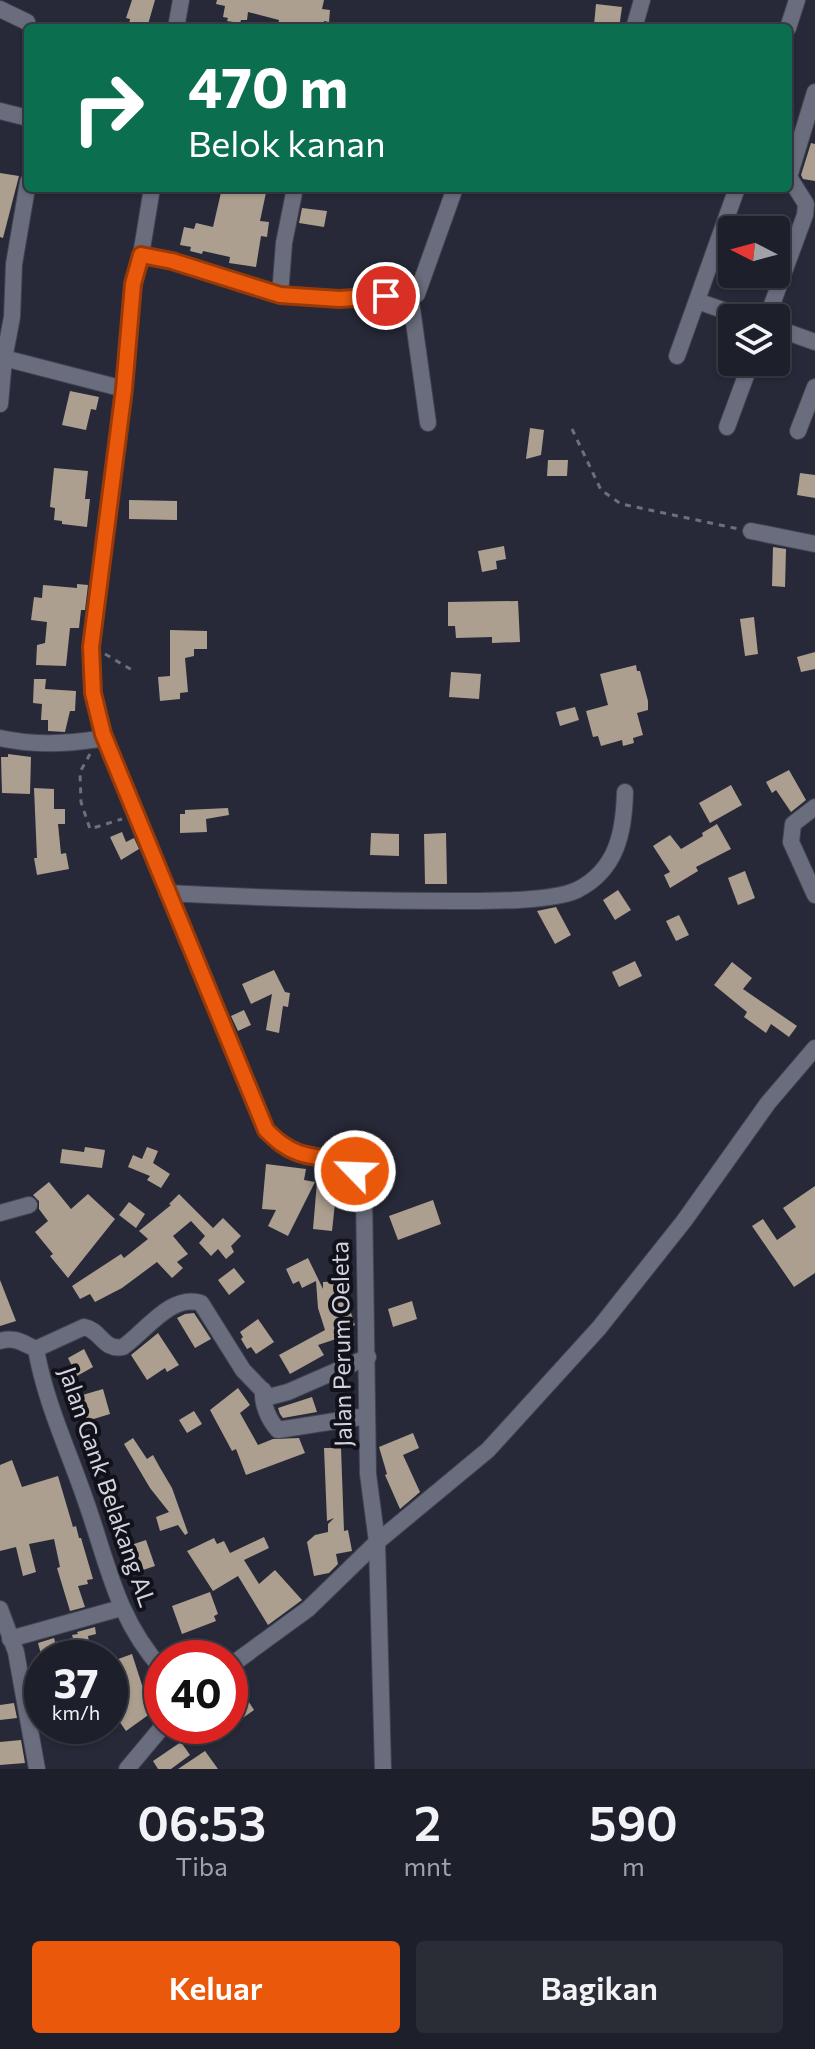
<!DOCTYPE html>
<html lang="id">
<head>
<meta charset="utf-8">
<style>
  body { margin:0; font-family:Commissioner,sans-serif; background:#2a2c36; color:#f1f3f6; height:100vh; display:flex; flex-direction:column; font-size:30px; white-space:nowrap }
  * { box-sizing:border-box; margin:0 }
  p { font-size:26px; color:#a0a2a8 }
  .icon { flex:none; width:44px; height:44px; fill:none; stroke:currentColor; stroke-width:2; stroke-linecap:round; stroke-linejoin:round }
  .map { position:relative; height:1769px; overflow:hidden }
  .sheet { display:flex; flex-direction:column; background:#1d1f2a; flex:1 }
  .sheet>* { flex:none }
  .top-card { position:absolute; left:24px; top:24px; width:768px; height:168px; border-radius:8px; box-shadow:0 2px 6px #0004,0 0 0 2px #3b3d47; background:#0b6e4f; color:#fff; overflow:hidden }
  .needle { width:52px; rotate:276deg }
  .controls { position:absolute; left:718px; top:216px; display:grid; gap:16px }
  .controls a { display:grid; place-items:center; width:72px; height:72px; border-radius:8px; background:#1d1f2a; box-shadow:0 2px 6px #0004,0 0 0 2px #3b3d47; font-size:40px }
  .speed { position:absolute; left:24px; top:1640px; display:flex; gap:16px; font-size:40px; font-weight:700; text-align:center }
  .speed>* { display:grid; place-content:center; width:104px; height:104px; border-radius:50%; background:#1d1f2a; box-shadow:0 2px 6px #0004,0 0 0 2px #3b3d47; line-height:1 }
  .speed small { font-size:20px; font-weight:400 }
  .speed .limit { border:12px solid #d22; background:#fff; color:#111 }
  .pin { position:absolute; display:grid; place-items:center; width:68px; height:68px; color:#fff; margin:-34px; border:4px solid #fff; border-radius:50%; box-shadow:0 2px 8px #0007 }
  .me { position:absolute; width:88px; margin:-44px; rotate:294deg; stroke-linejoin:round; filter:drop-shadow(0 0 6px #0008) }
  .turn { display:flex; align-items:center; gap:28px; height:168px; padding:0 32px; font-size:36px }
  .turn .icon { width:104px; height:104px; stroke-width:2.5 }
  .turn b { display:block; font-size:56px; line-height:68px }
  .eta { display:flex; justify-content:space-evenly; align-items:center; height:136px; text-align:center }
  .eta b { font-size:48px; font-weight:600; line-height:56px }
  .action { display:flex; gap:16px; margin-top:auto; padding:16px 32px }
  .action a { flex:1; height:92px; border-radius:8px; background:#ea580c; color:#fff; font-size:32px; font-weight:600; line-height:92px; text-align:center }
  .action a+a { background:#2a2c36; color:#f1f3f6 }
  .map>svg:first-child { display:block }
</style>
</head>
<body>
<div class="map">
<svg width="815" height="1769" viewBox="0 0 815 1769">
  <rect width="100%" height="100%" fill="#272938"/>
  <g fill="#ac9f8f">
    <polygon points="132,0 155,0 147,28 129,24 130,19 126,18"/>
    <polygon points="217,0 324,0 322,9 330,10 329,22 324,21 323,28 290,28 278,26 279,20 248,12 247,20 241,20 240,23 227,21 228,18 223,17 225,6 216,4"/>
    <polygon points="596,4 622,7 619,28 594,25"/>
    <polygon points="811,143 815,144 815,181 803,179 801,175"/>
    <polygon points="0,173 19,176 3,238 0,237"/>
    <polygon points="222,188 267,188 260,221 269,222 267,237 261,236 256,267 229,263 230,257 203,251 202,254 190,251 191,247 180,245 184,227 194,229 196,223 213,227"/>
    <polygon points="302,208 327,211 324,227 299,223"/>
    <polygon points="70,391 99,397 96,410 91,409 86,430 62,425"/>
    <polygon points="530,428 544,430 541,455 526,459"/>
    <polygon points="548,460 568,460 567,476 547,476"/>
    <polygon points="54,468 88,471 85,499 90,499 87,527 62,524 62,521 54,520 55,508 50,507"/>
    <polygon points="800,473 815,475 815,498 797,495"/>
    <polygon points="129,500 177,501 177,520 129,519"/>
    <polygon points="504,546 506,559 496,561 497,569 482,572 478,551"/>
    <polygon points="773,547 786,549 785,587 772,586"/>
    <polygon points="77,584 88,585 85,610 81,610 79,628 70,628 66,666 36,665 37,645 45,643 47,622 31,620 34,597 42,598 43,585 77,588"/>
    <polygon points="518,601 520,642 492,643 492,637 456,638 455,626 448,626 448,602"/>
    <polygon points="754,617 758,654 745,656 740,619"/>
    <polygon points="170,630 207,631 207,649 194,649 194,656 185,658 188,692 180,693 180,699 160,701 158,677 170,676"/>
    <polygon points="815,652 815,669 801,672 797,657"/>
    <polygon points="636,665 637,671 640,671 648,701 648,710 637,713 643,735 633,738 634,743 623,746 622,740 601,746 598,736 593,737 586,711 608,705 600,674"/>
    <polygon points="451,672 481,674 479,699 449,697"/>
    <polygon points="34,679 46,679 45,689 76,691 75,711 70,711 65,732 48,731 48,720 41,720 42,704 33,703"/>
    <polygon points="575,707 579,720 560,726 556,712"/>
    <polygon points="8,754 31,757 30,794 2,793 1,757 8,757"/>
    <polygon points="789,770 806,800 791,812 776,790 772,793 766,782"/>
    <polygon points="731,785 742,805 710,823 699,803"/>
    <polygon points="34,788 54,789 54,809 65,809 65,824 58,824 61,854 66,853 69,869 37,875 34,858 37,858"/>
    <polygon points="228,808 229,815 206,819 207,832 180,833 180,814 185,814 185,810"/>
    <polygon points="717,824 731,849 696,867 698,871 670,888 664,875 670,872 653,846 670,835 681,849 703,836 702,833"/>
    <polygon points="122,832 126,842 134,838 139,849 121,860 110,837"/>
    <polygon points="371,833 399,834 399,856 370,855"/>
    <polygon points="446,833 447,884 425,884 424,834"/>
    <polygon points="745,871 755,898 738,905 728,878"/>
    <polygon points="618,890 631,910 615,920 603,900"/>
    <polygon points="556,907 571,935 555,944 537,911"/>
    <polygon points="679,915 689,935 676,941 666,921"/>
    <polygon points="635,961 642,976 619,987 612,972"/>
    <polygon points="732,962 752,978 743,989 797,1026 789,1037 771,1024 766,1033 744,1017 747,1012 714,985"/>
    <polygon points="274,970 285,992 290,993 288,1007 283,1006 279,1033 266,1030 272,994 251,1004 242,984"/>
    <polygon points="244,1010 251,1025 238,1031 231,1016"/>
    <polygon points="85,1147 105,1150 102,1168 60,1163 62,1149 84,1152"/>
    <polygon points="147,1147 158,1151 153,1163 170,1174 161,1188 147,1180 150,1176 128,1167 133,1155 142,1159"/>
    <polygon points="266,1164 306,1169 304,1180 315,1182 288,1236 268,1226 276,1210 262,1209"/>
    <polygon points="49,1182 71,1209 88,1194 115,1219 68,1278 50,1256 53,1254 35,1232 48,1221 39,1209 39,1201 33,1195"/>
    <polygon points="317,1182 337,1184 332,1231 313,1229"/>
    <polygon points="815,1186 815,1273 794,1287 752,1226 763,1219 777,1240 796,1227 783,1208"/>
    <polygon points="179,1194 213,1228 223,1218 241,1236 231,1246 234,1252 226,1259 218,1249 211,1256 199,1243 205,1236 191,1221 173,1236 188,1254 177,1262 183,1268 172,1278 157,1262 122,1288 95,1302 90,1294 80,1299 72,1286 121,1254 124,1258 148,1239 139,1231 171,1205 169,1204"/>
    <polygon points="433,1200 441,1224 398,1240 389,1216"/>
    <polygon points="129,1202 145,1214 136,1228 119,1215"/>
    <polygon points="308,1258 323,1289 323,1282 345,1281 346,1298 355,1325 346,1328 348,1335 318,1345 324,1355 290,1374 279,1355 325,1330 318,1308 316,1281 302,1288 299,1281 293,1284 286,1269"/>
    <polygon points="234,1268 245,1282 229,1295 218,1280"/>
    <polygon points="0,1280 16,1321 0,1326"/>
    <polygon points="412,1301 417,1319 393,1327 388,1309"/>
    <polygon points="194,1313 211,1339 195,1348 177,1318 185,1314"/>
    <polygon points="258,1319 274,1342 256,1354 251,1347 247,1349 241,1339 243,1337 240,1332"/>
    <polygon points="158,1333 179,1365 167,1372 165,1368 147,1380 131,1355"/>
    <polygon points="84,1349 93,1367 77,1376 68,1358"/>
    <polygon points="238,1388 250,1405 240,1413 258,1445 273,1439 299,1438 305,1453 246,1475 236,1449 232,1451 210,1410"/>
    <polygon points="103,1389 110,1414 87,1421 79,1396"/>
    <polygon points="312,1397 317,1412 283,1418 280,1414 278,1408"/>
    <polygon points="194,1411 202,1424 187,1433 179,1420"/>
    <polygon points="413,1433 419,1448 403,1455 420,1492 400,1509 385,1475 387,1474 379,1447"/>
    <polygon points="133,1438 147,1459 153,1455 159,1466 172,1488 188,1533 185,1535 178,1525 160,1531 156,1517 169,1512 150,1488 124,1444"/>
    <polygon points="324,1448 341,1448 344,1531 348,1530 352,1551 336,1554 338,1564 329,1573 314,1576 307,1542 315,1535 328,1532 328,1524 334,1518 327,1521"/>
    <polygon points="12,1460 22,1487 58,1476 73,1527 76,1526 79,1538 81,1538 93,1579 87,1580 88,1584 78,1586 85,1607 70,1611 57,1568 60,1567 54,1539 29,1544 36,1572 23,1576 16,1547 0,1551 0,1465"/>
    <polygon points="264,1537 269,1548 244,1560 259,1584 275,1570 302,1600 268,1625 238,1576 213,1591 187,1551 214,1538 217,1544 224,1541 230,1553"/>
    <polygon points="146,1540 155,1566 134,1573 125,1547"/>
    <polygon points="210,1592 218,1614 214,1616 216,1621 182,1634 172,1606"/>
    <polygon points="95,1627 96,1634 88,1636 92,1658 42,1658 38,1643 54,1638 55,1642 73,1638 72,1635 78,1634 77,1632"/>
    <polygon points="132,1654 142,1685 158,1708 126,1731 110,1708 110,1662"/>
    <polygon points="238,1685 254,1710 230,1727 230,1690"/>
    <polygon points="14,1703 17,1718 0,1720 0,1705"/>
    <polygon points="21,1740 25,1763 0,1765 0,1742"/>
    <polygon points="181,1742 190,1755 171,1769 158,1769 153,1761"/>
    <polygon points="205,1751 218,1769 178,1769"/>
  </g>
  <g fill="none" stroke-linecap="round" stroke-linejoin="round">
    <g stroke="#424450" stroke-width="18">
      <g id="minor">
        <polyline points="0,9 27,22"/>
        <polyline points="176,28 181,0"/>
        <polyline points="634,28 642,0"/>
        <polyline points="788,28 797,0"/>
        <polyline points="0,111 28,118"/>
        <path d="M152 188 141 255 133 284 124 389 91 647 93 693 103 734 266 1130C276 1140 284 1147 298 1152 332 1165 347 1147 364 1192L368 1474 377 1542 383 1769"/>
        <polyline points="141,255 172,261 280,295 284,243 295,188"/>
        <polyline points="410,294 428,423"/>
        <polyline points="280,295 339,299 417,294 455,188"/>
        <polyline points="697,301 746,318"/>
        <polyline points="767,318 805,215 806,204 789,177 815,92"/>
        <polyline points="776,328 815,342"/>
        <polyline points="677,356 737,188"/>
        <polyline points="0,357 124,389"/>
        <polyline points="0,404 4,359 12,317 14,264 28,182"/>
        <polyline points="727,427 751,362"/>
        <polyline points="798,431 815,387"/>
        <polyline points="751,531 815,544"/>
        <path d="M0 738C31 745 67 744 99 739L103 734"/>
        <polyline points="815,807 793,824 791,842 815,895"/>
        <path d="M167 893C263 898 359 901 455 901 485 901 551 902 577 890 617 870 624 832 625 792"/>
        <polyline points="0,1213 29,1205"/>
        <path d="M0 1341C15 1336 24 1344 36 1349 45 1401 67 1447 84 1496 107 1559 115 1617 162 1669"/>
        <path d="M36 1349 84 1327C101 1330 103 1351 123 1347 145 1332 171 1293 201 1303L243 1370 269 1397 288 1392 368 1357"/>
        <path d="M263 1390C262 1404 268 1419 278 1430L367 1416"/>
        <polyline points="0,1609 16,1652 37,1769"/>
        <polyline points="10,1639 121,1608"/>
        <polyline points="230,1666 308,1609 377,1542 488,1450 599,1328 684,1221 768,1103 815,1048"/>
        <polyline points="127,1769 163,1726"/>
      </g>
    </g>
    <g stroke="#6d6f7c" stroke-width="3" stroke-dasharray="6 6" stroke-linecap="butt">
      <polyline points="572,429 601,490 621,504 739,529"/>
      <polyline points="105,654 132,670"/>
      <polyline points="90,754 80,772 81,802 90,829 122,819"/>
    </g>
    <use href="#minor" stroke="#6a6d7e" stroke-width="16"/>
  </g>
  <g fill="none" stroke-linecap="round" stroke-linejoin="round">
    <g stroke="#983908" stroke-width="20">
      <path id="route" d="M355 1171C337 1155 319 1160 299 1153 285 1148 276 1140 266 1130L103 734 93 693 91 647 124 389 133 284 141 255 172 261 280 295 339 299 386 296"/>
    </g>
    <use href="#route" stroke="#ea580c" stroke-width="14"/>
  </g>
  <g text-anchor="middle" stroke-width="8" stroke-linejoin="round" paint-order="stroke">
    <g font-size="24" fill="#d2d3dd" stroke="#111219">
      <text transform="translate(342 1344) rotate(-91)" y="8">Jalan Perum Oeleta</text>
      <text transform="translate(107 1487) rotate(71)" y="8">Jalan Gank Belakang AL</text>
    </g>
  </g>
</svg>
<div class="controls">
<a><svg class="needle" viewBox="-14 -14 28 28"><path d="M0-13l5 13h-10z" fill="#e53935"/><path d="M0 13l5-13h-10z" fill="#a0a2a8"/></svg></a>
<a><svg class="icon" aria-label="layers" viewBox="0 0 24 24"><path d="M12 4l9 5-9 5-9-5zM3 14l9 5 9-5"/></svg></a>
</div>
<div class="speed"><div>37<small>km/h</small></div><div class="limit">40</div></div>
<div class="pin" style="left:386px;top:296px;background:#d93025"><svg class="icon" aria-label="arrive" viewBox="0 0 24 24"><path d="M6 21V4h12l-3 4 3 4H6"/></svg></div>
<svg class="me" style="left:355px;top:1171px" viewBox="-20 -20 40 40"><circle r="17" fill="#ea580c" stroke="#fff" stroke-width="3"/><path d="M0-11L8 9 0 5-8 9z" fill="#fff"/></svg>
<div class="top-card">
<div class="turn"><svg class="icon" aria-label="right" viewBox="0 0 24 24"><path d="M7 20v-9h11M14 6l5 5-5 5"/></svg><div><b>470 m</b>Belok kanan</div></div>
</div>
</div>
<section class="sheet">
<div class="eta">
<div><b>06:53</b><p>Tiba</p></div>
<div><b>2</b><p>mnt</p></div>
<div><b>590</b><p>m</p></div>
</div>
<div class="action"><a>Keluar</a><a>Bagikan</a></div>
</section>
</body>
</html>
